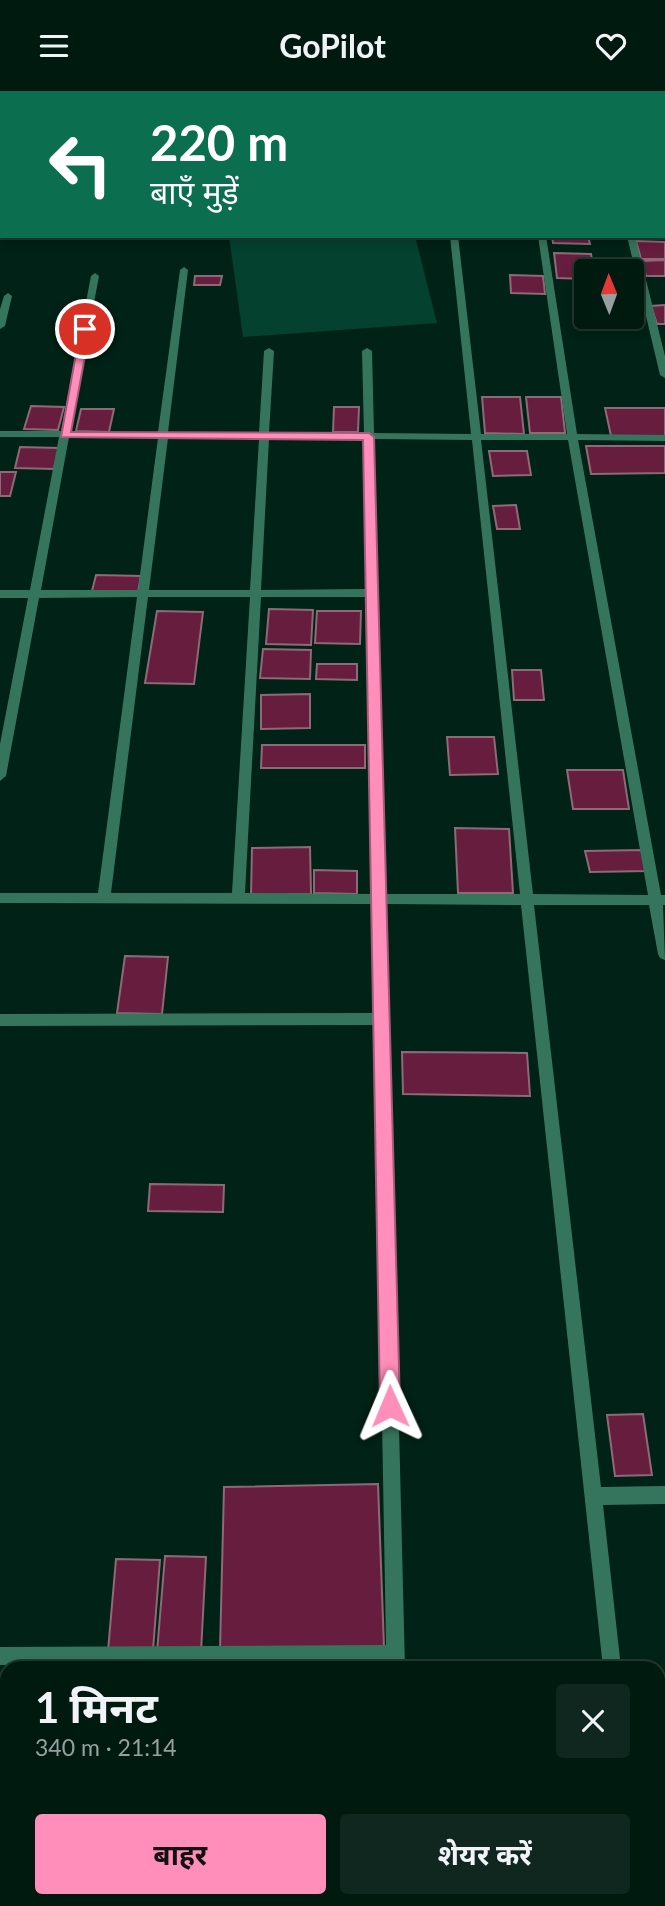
<!DOCTYPE html>
<html lang="hi">
<head>
<meta charset="utf-8">
<style>
  body { margin:0; font-family:Lato,"Noto Sans Devanagari",sans-serif; background:#0f271e; color:#f1f3f6; height:100vh; display:flex; flex-direction:column; font-size:26px; white-space:nowrap }
  * { box-sizing:border-box; margin:0 }
  p { font-size:23px; color:#96a19f }
  .icon { flex:none; width:38px; height:38px; fill:none; stroke:currentColor; stroke-width:2; stroke-linecap:round; stroke-linejoin:round }
  .map { position:relative; flex:1; overflow:hidden }
  .side { position:absolute; left:0px; top:1570px; width:665px; height:247px; display:flex; flex-direction:column; background:#011a10; border-radius:21px 21px 0 0; box-shadow:0 4px 10px #0003,0 0 0 2px #233830 }
  .side>* { flex:none }
  .hud { position:absolute; left:0px; top:0px; width:665px; height:147px; box-shadow:0 4px 10px #0003,0 0 0 2px #233830; background:#0b6e4f; color:#fff; overflow:hidden }
  .needle { width:46px; rotate:359deg }
  .tools { position:absolute; left:574px; top:168px; display:grid; gap:14px }
  .tools a { display:grid; place-items:center; width:70px; height:70px; border-radius:7px; background:#011a10; box-shadow:0 4px 10px #0003,0 0 0 2px #233830; font-size:35px }
  .pin { position:absolute; display:grid; place-items:center; width:60px; height:60px; color:#fff; margin:-30px; border:4px solid #fff; border-radius:50%; box-shadow:0 2px 7px #0007 }
  .me { position:absolute; width:77px; margin:-38px; rotate:359deg; stroke-linejoin:round; filter:drop-shadow(0 0 5px #0008) }
  .turn { display:flex; align-items:center; gap:24px; height:147px; padding:0 35px; font-size:32px }
  .turn .icon { width:91px; height:91px; stroke-width:2.5 }
  .turn b { display:block; font-size:49px; line-height:60px }
  .round { display:grid; place-items:center; flex:none; width:74px; height:74px; border-radius:7px; background:#0f271e }
  .overview { display:flex; align-items:center; justify-content:space-between; height:119px; padding:0 35px }
  h1 { font-size:42px; font-weight:700; line-height:52px }
  .cta { display:flex; gap:14px; margin-top:auto; padding:14px 35px }
  .cta a { flex:1; height:80px; border-radius:7px; background:#ff8eba; color:#111; font-size:28px; font-weight:700; line-height:80px; text-align:center }
  .cta a+a { background:#0f271e; color:#f1f3f6 }
  header { display:flex; justify-content:space-between; align-items:center; height:91px; padding:0 35px; background:#011a10; font-size:32px; font-weight:700 }
  .map>svg:first-child { display:block }
</style>
</head>
<body>
<header><svg class="icon" aria-label="menu" viewBox="0 0 24 24"><path d="M4 6h16M4 12h16M4 18h16"/></svg>GoPilot<svg class="icon" aria-label="heart" viewBox="0 0 24 24"><path d="M12 20l-8-8c-3-5 5-10 8-4 3-6 11-1 8 4z"/></svg></header>
<div class="map">
<svg width="665" height="1815" viewBox="0 0 665 1815">
  <rect width="100%" height="100%" fill="#012216"/>
  <polygon fill="#04412e" points="229,145 415,145 437,232 243,246"/>
  <g fill="#671d3e" stroke="#8c6a76" stroke-width="2">
    <polygon points="552,145 588,145 590,153 553,152"/>
    <polygon points="636,150 665,151 665,168 641,168"/>
    <polygon points="554,162 591,163 594,180 586,180 586,188 557,187"/>
    <polygon points="665,169 665,185 646,185 642,170"/>
    <polygon points="510,184 543,185 545,203 511,202"/>
    <polygon points="195,185 222,185 220,194 194,194"/>
    <polygon points="665,214 665,233 657,233 651,215"/>
    <polygon points="482,306 520,306 524,343 485,342"/>
    <polygon points="526,306 561,306 565,342 530,342"/>
    <polygon points="31,315 64,316 58,339 24,338"/>
    <polygon points="334,316 359,316 358,341 333,341"/>
    <polygon points="605,317 665,317 665,345 611,345"/>
    <polygon points="81,318 114,318 109,341 76,340"/>
    <polygon points="586,355 665,355 665,382 591,383"/>
    <polygon points="20,356 59,357 54,378 15,377"/>
    <polygon points="489,360 527,360 531,384 493,385"/>
    <polygon points="0,381 16,381 10,405 0,405"/>
    <polygon points="516,414 520,438 497,438 493,415"/>
    <polygon points="96,484 141,485 138,501 92,500"/>
    <polygon points="269,518 313,519 311,554 266,553"/>
    <polygon points="157,520 203,521 194,593 145,592"/>
    <polygon points="317,520 361,520 360,553 315,552"/>
    <polygon points="263,558 311,559 310,588 260,587"/>
    <polygon points="317,573 357,573 357,589 316,588"/>
    <polygon points="512,579 541,579 544,609 514,609"/>
    <polygon points="310,603 310,637 261,638 261,604"/>
    <polygon points="447,646 494,646 498,683 450,684"/>
    <polygon points="262,654 365,654 365,677 261,677"/>
    <polygon points="567,679 623,679 629,718 573,718"/>
    <polygon points="455,737 509,738 513,802 458,802"/>
    <polygon points="310,756 311,803 251,804 252,757"/>
    <polygon points="643,759 647,780 590,781 585,760"/>
    <polygon points="314,779 357,780 357,803 314,802"/>
    <polygon points="125,865 168,866 162,923 117,922"/>
    <polygon points="402,961 527,962 530,1005 403,1003"/>
    <polygon points="150,1093 224,1094 223,1121 148,1120"/>
    <polygon points="643,1323 652,1384 615,1385 607,1324"/>
    <polygon points="378,1393 384,1556 220,1559 224,1396"/>
    <polygon points="165,1465 206,1466 201,1561 157,1561"/>
    <polygon points="116,1468 160,1469 153,1559 108,1560"/>
    <polygon points="665,1595 665,1667 658,1667 658,1596"/>
  </g>
  <g fill="none" stroke-linecap="round" stroke-linejoin="round">
    <g fill="#36755d" fill-rule="evenodd">
      <rect x="519" y="0" width="8" height="2"/>
      <rect x="596" y="0" width="8" height="2"/>
      <rect x="663" y="67" width="2" height="4"/>
      <path d="M450 145H458L481 343H567L538 145H546L577 343 665 344V350L578 349 661 804H665V814H663L665 869 660 867 658 863 649 814H534L601 1396 665 1395V1413L603 1414 621 1577H603L521 814 386 813 405 1577H387L386 1572 0 1574V1556L386 1554 375 934 0 935V923L375 922 373 813 0 812V802H98L137 506 39 507 6 685 0 690V653L28 507H0V499H30L59 346H0V340H61L91 185 95 182 99 185 70 340 158 341 180 179 184 176 188 179 168 341 259 342 264 260 269 257 274 260 269 342H364L362 260 367 257 372 260 374 342 471 343ZM69 346 158 347 138 499H41ZM168 347 259 348 250 499H149ZM269 348H364L367 498 261 499ZM374 348 472 349 520 803H386ZM481 349H568L648 804 533 803ZM148 506H250L232 802H111ZM261 506H367L372 803 245 802Z"/>
      <polygon points="627,145 635,145 665,265 665,287 660,284"/>
      <polygon points="8,202 12,205 5,235 0,238 0,218 4,205"/>
      <rect x="391" y="1810" width="20" height="5"/>
      <polygon points="626,1810 646,1810 647,1815 627,1815"/>
    </g>
  </g>
  <polygon fill="#ff8eba" stroke="#a65c79" stroke-width="2" points="81,235 90,238 71,341 369,342 374,346 400,1315 397,1322 390,1324 383,1322 380,1315 363,349 61,346"/>
</svg>
<div class="tools">
<a><svg class="needle" viewBox="-14 -14 28 28"><path d="M0-13l5 13h-10z" fill="#e53935"/><path d="M0 13l5-13h-10z" fill="#96a19f"/></svg></a>
</div>
<div class="pin" style="left:85px;top:238px;background:#d93025"><svg class="icon" aria-label="arrive" viewBox="0 0 24 24"><path d="M6 21V4h12l-3 4 3 4H6"/></svg></div>
<svg class="me" style="left:390px;top:1315px" viewBox="-20 -20 40 40"><path d="M0-17L14 15 0 8-14 15z" fill="#ff8eba" stroke="#fff" stroke-width="4"/></svg>
<div class="hud">
<div class="turn"><svg class="icon" aria-label="left" viewBox="0 0 24 24"><path d="M17 20v-9H6M10 6l-5 5 5 5"/></svg><div><b>220 m</b>बाएँ मुड़ें</div></div>
</div>
<section class="side">
<div class="overview"><div><h1>1 मिनट</h1><p>340 m · 21:14</p></div><a class="round"><svg class="icon" aria-label="close" viewBox="0 0 24 24"><path d="M6 6l12 12M18 6L6 18"/></svg></a></div>
<div class="cta"><a>बाहर</a><a>शेयर करें</a></div>
</section>
</div>
</body>
</html>
